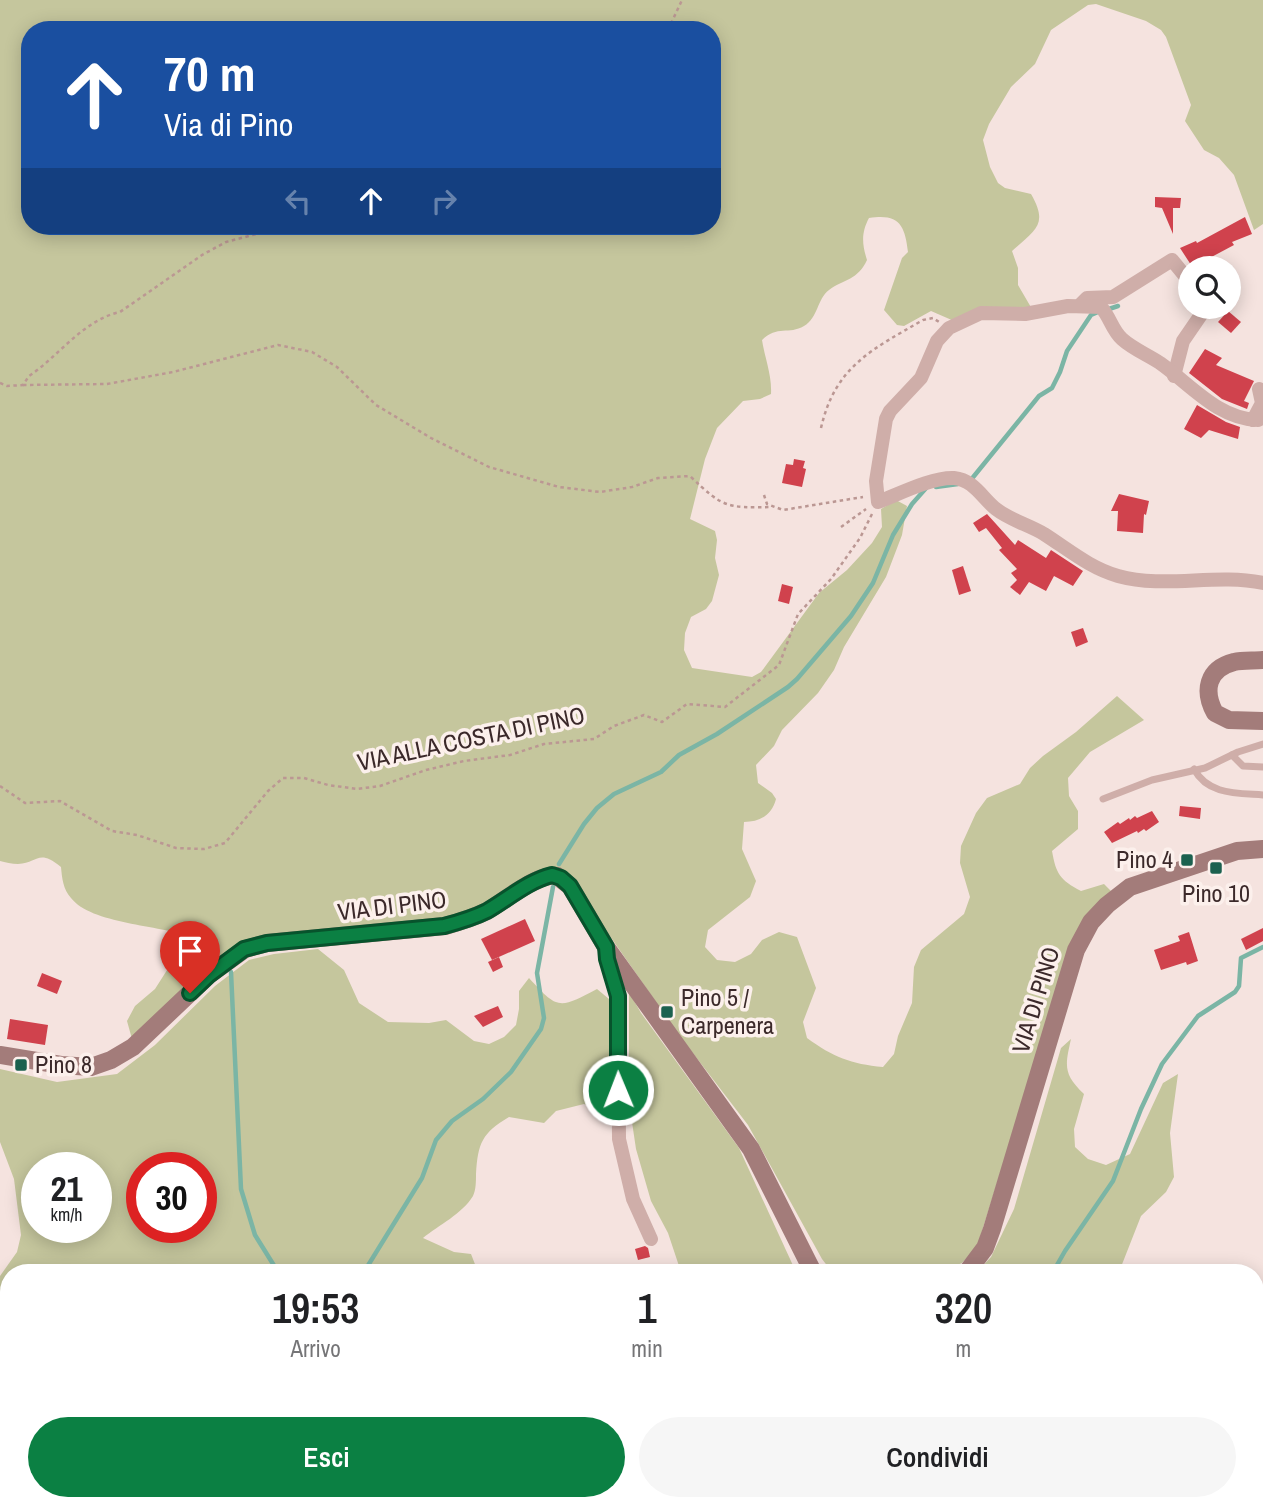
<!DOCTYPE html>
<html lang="it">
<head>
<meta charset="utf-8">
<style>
  body { margin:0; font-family:"Archivo Narrow",sans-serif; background:#f6f6f6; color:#202124; height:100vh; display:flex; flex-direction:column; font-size:26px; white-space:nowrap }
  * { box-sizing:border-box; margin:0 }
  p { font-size:23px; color:#757577 }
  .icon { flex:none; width:38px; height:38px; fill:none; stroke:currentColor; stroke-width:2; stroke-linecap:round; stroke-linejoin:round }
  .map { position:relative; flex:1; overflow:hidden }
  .side { position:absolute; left:0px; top:1264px; width:1264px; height:247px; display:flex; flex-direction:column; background:#fff; border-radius:28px 28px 0 0; box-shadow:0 4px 18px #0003 }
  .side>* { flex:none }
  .banner { position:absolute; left:21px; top:21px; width:700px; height:214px; border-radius:28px; box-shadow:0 4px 18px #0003; background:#1a4fa0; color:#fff; overflow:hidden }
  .fabs { position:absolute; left:1178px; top:256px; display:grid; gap:14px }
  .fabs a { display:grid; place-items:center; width:63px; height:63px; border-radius:50%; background:#fff; box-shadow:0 4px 18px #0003; font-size:35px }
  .speed { position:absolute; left:21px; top:1152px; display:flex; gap:14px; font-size:35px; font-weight:700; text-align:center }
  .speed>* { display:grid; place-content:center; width:91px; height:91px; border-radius:50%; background:#fff; box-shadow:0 4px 18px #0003; line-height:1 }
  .speed small { font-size:18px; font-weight:400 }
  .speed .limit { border:10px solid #d22; background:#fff; color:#111 }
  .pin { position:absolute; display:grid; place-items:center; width:60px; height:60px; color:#fff; margin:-72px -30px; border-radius:50% 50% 50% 0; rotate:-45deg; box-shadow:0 0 7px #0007 }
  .pin .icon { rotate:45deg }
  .me { position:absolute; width:77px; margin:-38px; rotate:359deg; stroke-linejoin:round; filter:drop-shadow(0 0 5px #0008) }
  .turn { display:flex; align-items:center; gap:24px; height:147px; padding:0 28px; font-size:32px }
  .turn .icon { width:91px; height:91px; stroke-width:2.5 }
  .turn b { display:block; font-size:49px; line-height:60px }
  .lanes { display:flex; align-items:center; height:66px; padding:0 28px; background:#0003; justify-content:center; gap:35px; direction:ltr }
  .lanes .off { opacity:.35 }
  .eta { display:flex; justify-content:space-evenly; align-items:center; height:119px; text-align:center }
  .eta b { font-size:42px; font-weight:600; line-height:49px }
  .primary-button { display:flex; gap:14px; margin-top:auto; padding:14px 28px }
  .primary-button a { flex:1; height:80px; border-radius:42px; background:#0b8043; color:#fff; font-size:28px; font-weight:600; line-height:80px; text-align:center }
  .primary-button a+a { background:#f6f6f6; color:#202124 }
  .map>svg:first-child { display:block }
</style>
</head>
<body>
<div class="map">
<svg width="1263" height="1509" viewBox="0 0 1263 1509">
  <rect width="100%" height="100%" fill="#f5e3df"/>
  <g fill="#c5c69d" fill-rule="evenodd">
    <path d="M0 0H1263V224L1254 230 1234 175 1219 158 1204 150 1185 121 1191 105 1166 37 1161 30 1146 21 1096 4 1088 5 1051 30 1035 64 1011 87 989 124 983 140 990 167 998 183 1005 188 1031 194C1049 225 1035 230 1012 251L1018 268V285L1032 309 954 321 931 311 904 326 897 325 884 310 902 258 908 252C905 225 899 213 869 218 861 233 862 244 867 260 858 280 844 279 829 290 817 299 818 318 804 326 789 335 777 325 762 340 765 359 772 375 771 394L760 399 743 401 717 428 705 459 690 519 715 531 717 540 715 558 719 575 712 601 706 609 691 617 685 633 684 650 692 668 752 677 761 672 819 593 847 570 872 543 882 527 881 509 896 500 907 506 902 535 886 577 844 647 834 670 818 693 782 730 774 746 756 765 758 783 772 793 776 799C772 815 760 822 744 822L742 849 756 881 750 897 708 930 705 947 717 960 735 962 751 954 762 940 779 932 797 937 816 988 803 1022 807 1038C833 1057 851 1064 883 1067L894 1054 898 1036 912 1003 914 967 921 950 964 914 970 897 960 863 961 846 976 813 987 798 1020 784 1030 768 1043 756 1076 732 1117 696 1144 720 1090 752 1068 778 1069 796 1078 811V829L1052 851C1056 874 1060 880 1081 891L1104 884 1111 891 1074 937 977 1247 962 1263 941 1272H832L822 1259 748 1125 679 1035 568 876 438 920 232 949 213 960 132 1039 127 1021 135 1006 155 989 169 967 196 944 191 937C160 925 91 924 71 898 63 889 62 878 61 867 38 848 38 863 18 864 12 864 5 862 0 861ZM30 30H712V226H30Z"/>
    <path d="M318 949 344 970 359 1003 388 1022 429 1023 446 1020 474 1041 489 1044 504 1037 516 1025 519 1009V991L529 978C558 1010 559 1009 597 989L609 999 610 1116 584 1104 556 1111 544 1123 509 1117C482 1133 478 1143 476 1174 476 1181 476 1190 473 1196 462 1214 439 1225 423 1238L454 1252 471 1254 478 1272H9V1332L0 1338V1276L17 1252 21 1235 14 1179 0 1142V1069L57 1082 117 1074 155 1045 215 986 249 960 274 954ZM37 1167H96V1227H37ZM201 1167V1227H142V1167Z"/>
    <polygon points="629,992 641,1013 739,1148 796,1272 681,1272 668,1233 651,1201 636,1149 629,1102"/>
    <path d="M1071 1039C1065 1066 1063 1074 1084 1094L1074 1129 1075 1147 1088 1159 1106 1165 1130 1154 1163 1083 1178 1074 1170 1133 1174 1177 1166 1192 1141 1216 1119 1272H977L991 1257 1014 1209 1061 1048Z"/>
    <polygon points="1263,1417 1263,1509 115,1509 119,1502 1255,1502 1255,1429"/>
    <polygon points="24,1502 45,1502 54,1509 18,1509"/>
  </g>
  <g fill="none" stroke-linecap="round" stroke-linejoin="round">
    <g stroke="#7bb5a5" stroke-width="4.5">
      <polyline points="1106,310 1118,306"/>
      <polyline points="970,481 1039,396 1052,388 1060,372 1067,351 1091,315 1098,312"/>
      <polyline points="936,487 958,484"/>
      <polyline points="559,864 584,824 597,808 614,794 661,772 679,755 717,734 788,687 797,679 851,616 873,583 893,535 912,504 927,487"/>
      <polyline points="231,972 241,1189 255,1235 278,1272"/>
      <polyline points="364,1272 422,1178 436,1140 452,1121 483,1099 511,1072 541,1029 544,1018 537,973 553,887"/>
      <polyline points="1053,1272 1065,1251 1113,1181 1141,1109 1162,1064 1198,1016 1235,992 1239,986 1241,958 1263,947"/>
      <polyline points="343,1502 346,1509"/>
      <polyline points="883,1509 889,1502"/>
    </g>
  </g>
  <g fill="#d0424d">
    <polygon points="1155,197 1181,198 1180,208 1173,208 1173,234 1162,208 1155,207"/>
    <polygon points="1245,217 1252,234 1232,242 1234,245 1204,261 1206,263 1200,268 1193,268 1180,248 1196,241 1197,243"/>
    <polygon points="1228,311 1241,322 1231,333 1218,322"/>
    <polygon points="1205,349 1222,358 1216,365 1254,381 1244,401 1249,403 1247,409 1222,399 1189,373"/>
    <polygon points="1197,405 1226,422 1240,427 1238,439 1209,430 1201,438 1184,429"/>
    <polygon points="794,459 805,461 803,468 806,469 802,487 782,483 786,464 793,465"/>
    <polygon points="1119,494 1149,501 1146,515 1144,514 1143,533 1117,531 1118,511 1111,511"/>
    <polygon points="987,514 1015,545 1018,540 1046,558 1051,550 1083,571 1073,586 1054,576 1046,591 1029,582 1020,595 1010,587 1017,580 1011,573 1017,569 999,550 1002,548 986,528 979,532 973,523"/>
    <polygon points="963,566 971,591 959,595 952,570"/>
    <polygon points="782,584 793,587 789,604 778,601"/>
    <polygon points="1083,628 1088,642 1076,647 1071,632"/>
    <polygon points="1180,806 1201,808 1200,819 1179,816"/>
    <polygon points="1152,811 1159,822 1146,831 1144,829 1138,833 1137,831 1112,843 1104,832 1118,822 1120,824 1129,818 1130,820 1135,816 1137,818"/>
    <polygon points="525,919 535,941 492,960 481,939"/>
    <polygon points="1263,928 1263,941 1246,950 1241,939"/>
    <polygon points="1189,932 1198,961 1187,965 1186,962 1161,970 1154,950 1180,941 1178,936"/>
    <polygon points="499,957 503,967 493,972 488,962"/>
    <polygon points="42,973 62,981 57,994 37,986"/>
    <polygon points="498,1006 503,1017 483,1027 474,1016"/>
    <polygon points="10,1019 48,1025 45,1045 7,1039"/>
    <polygon points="645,1246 648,1248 650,1257 638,1260 635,1249"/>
  </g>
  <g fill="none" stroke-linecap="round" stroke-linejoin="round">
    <g stroke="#bb9793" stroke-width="2.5" stroke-dasharray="3.5 3.5" stroke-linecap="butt">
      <polyline points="668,30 682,0"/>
      <path d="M0 383 7 386 23 385 29 376C59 356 83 320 120 312L202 255 226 242 287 226"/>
      <path d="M23 385 107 384 173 372 278 345 312 352 337 367 376 405 431 438 489 467 559 487 600 492 632 487 658 478 690 476C723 508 727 508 772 507"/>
      <path d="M821 428C835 366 873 349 923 320L933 318 939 322"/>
      <polyline points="764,495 767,504 783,510 863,497"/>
      <polyline points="841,527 866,509"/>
      <polyline points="0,786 25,803 60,801 112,831 137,835 176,848 204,849 225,843 268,791 283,778 304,778 328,785 357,789 380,786 426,770 464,761 510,755 544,744 594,739 614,726 644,715 662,722 687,704 725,707 779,665 798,614 831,579 860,538 872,514"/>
      <polyline points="1255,1501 1263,1497"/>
      <polyline points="1237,1509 1252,1502"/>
    </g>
    <g stroke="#cfaea9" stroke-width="7">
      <polyline points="1232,755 1243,766 1263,767"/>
      <path d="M1194 769C1208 795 1237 793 1263 795"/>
      <polyline points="1103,799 1152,780 1205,768 1238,752 1263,744"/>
    </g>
    <g stroke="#cfaea9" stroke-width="14">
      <polyline points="1081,304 1087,298 1113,297 1172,260 1190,282"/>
      <polyline points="1174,376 1183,341 1207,306"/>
      <path d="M1263 417 1258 420C1218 419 1190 384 1160 363 1148 355 1133 349 1122 339 1112 330 1110 317 1101 307L1068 306 1025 314 981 313 949 328 937 341 921 378 890 411 886 419 876 481 878 502C899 494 932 477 954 478 974 480 982 498 996 509 1010 520 1029 525 1044 534 1069 550 1090 568 1118 576 1165 589 1215 573 1263 583"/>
      <polyline points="1253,420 1262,403 1259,389"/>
      <polyline points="606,947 607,959 618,996 619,1139 633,1199 651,1239"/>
    </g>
    <g stroke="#a37c7a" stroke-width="18">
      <path d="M1263 660C1254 661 1243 660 1234 662 1207 669 1203 691 1215 713L1229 720 1263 721"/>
      <path d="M0 1055 61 1065 91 1067 111 1060 133 1047 209 975 245 949 267 943 445 926C459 922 473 918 487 911 505 901 537 873 557 876L570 886 606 947 751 1149 813 1272"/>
      <polyline points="967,1272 985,1248 992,1229 1076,950 1091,922 1107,905 1130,887 1237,851 1263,849"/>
    </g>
  </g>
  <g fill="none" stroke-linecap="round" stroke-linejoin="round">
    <g stroke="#07532c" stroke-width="18">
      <path id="route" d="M190 993 209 975 244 949 267 943 444 926C459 922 473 918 487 911 508 899 528 881 552 875L561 878 570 886 606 947 607 959 618 996V1090"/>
    </g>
    <use href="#route" stroke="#0b8043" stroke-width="12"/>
  </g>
  <g fill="#1b614f" stroke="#fcf0ec" stroke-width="2.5">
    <rect x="1180" y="853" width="14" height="14" rx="3.5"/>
    <rect x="1209" y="861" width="14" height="14" rx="3.5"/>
    <rect x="660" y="1005" width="14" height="14" rx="3.5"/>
    <rect x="14" y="1058" width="14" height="14" rx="3.5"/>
  </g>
  <g text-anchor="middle" stroke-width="7" stroke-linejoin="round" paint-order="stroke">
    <g font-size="24" fill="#3b292a" stroke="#fcf0ec">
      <text transform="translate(471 739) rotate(-12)" y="8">VIA ALLA COSTA DI PINO</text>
      <text transform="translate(392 906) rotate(-7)" y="8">VIA DI PINO</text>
      <text transform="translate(1036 1000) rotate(-73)" y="8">VIA DI PINO</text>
    </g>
    <g font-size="24" fill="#3b292a" stroke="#fcf0ec" text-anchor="start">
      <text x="1173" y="868" text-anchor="end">Pino 4</text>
      <text x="1216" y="902" text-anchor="middle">Pino 10</text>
      <text x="681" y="1006">Pino 5 /<tspan x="681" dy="28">Carpenera</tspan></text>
      <text x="35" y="1073">Pino 8</text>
    </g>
  </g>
</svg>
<div class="fabs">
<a><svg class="icon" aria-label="search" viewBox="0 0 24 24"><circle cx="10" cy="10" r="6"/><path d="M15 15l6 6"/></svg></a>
</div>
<div class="speed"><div>21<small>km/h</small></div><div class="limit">30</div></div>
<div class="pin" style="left:190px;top:993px;background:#d93025"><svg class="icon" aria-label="arrive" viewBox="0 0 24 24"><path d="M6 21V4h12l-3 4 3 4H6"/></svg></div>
<svg class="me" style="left:618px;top:1090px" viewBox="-20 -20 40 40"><circle r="17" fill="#0b8043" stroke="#fff" stroke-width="3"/><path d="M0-11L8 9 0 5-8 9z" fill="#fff"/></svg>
<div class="banner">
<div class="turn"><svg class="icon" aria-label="ahead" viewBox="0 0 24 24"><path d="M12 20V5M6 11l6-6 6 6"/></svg><div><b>70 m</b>Via di Pino</div></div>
<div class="lanes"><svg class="icon off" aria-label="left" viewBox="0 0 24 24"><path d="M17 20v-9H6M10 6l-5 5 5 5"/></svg><svg class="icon" aria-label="ahead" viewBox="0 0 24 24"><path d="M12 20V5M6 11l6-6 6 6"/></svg><svg class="icon off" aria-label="right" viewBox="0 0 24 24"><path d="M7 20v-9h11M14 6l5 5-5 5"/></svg></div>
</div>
<section class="side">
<div class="eta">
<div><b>19:53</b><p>Arrivo</p></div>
<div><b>1</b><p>min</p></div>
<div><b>320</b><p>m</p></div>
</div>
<div class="primary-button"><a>Esci</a><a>Condividi</a></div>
</section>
</div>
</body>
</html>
